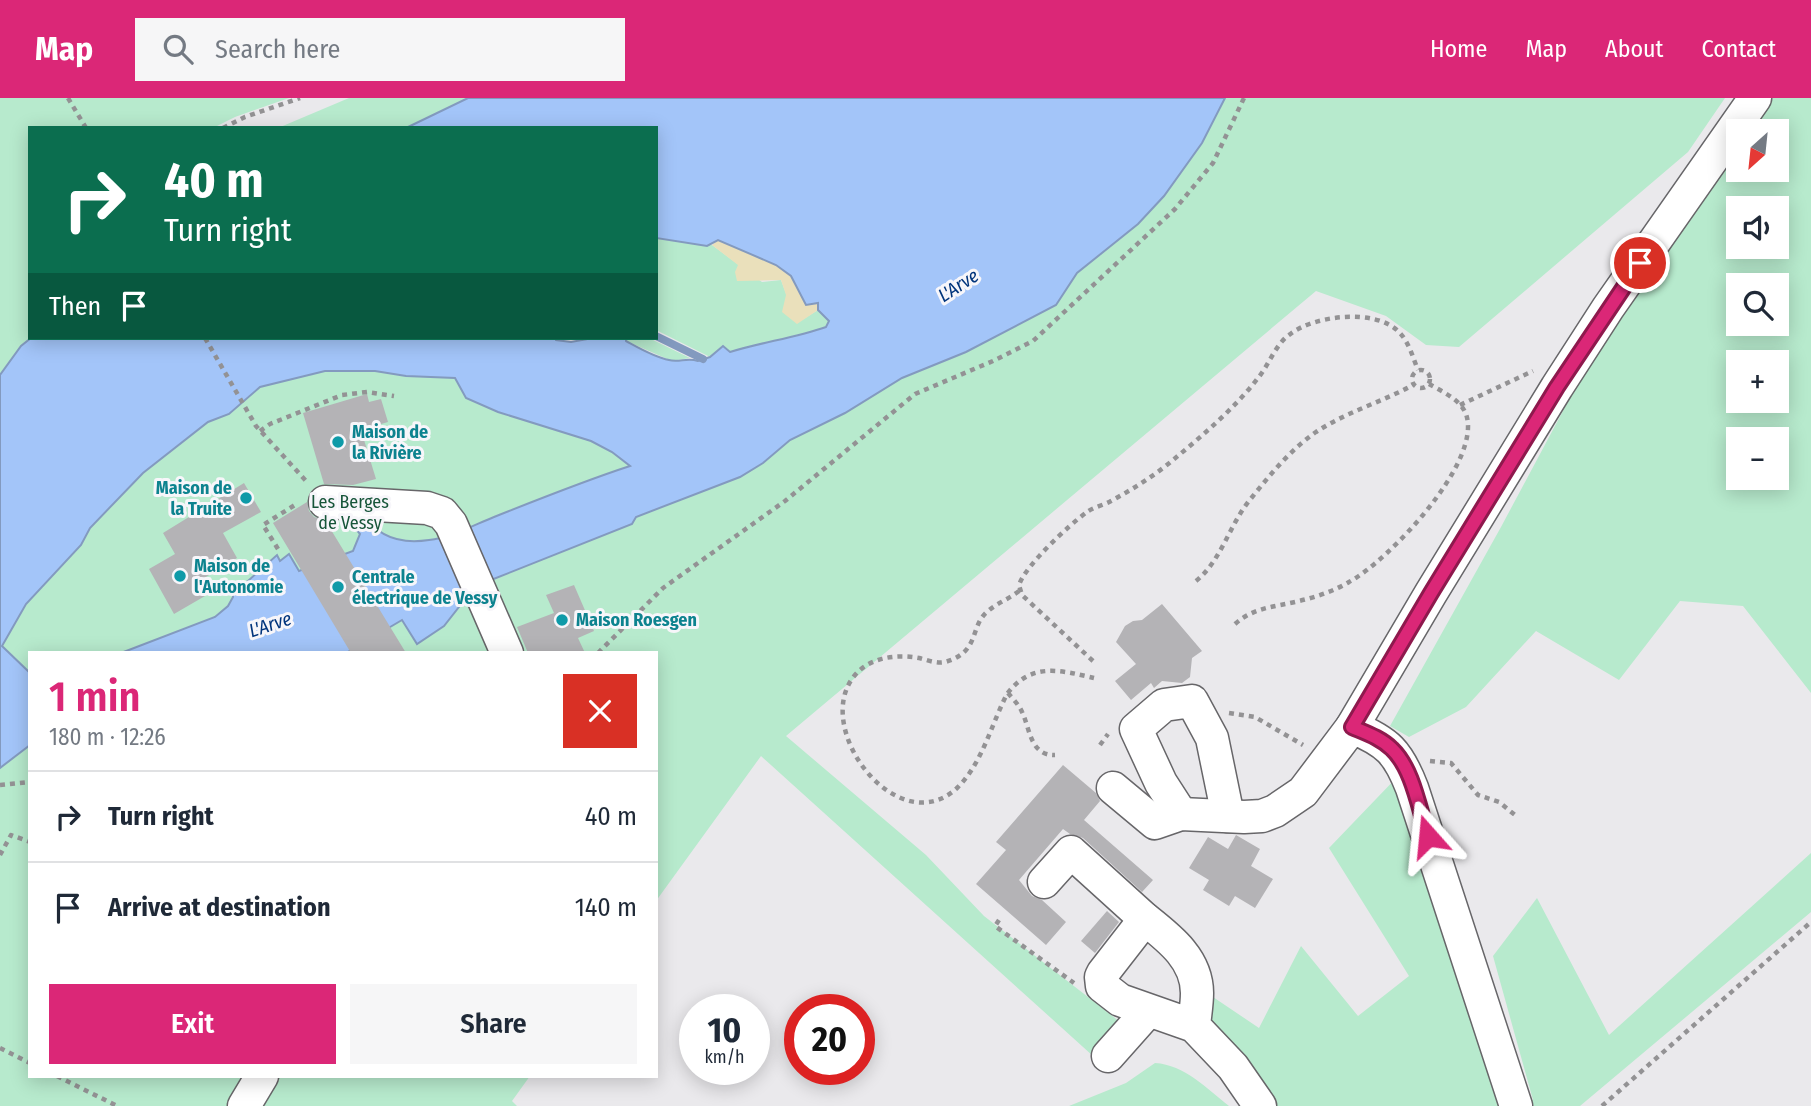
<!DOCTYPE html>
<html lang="en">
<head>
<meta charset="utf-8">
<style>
  body { margin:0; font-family:"Fira Sans Condensed",sans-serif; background:#f6f6f7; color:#1f2937; height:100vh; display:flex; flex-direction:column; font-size:26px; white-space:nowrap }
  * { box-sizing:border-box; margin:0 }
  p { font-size:23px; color:#747a83 }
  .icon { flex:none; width:38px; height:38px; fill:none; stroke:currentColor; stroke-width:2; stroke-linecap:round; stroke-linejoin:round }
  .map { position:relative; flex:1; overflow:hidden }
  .drawer { position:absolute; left:28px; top:553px; width:630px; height:427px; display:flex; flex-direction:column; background:#fff; border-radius:0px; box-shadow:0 4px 18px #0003 }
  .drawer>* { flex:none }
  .banner { position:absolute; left:28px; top:28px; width:630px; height:214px; border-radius:0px; box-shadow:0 4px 18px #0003; background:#0b6e4f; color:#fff; overflow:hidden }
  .needle { width:46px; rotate:207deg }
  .fabs { position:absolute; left:1726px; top:21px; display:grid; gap:14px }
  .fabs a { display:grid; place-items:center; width:63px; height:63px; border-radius:0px; background:#fff; box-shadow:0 4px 18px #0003; font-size:35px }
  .speed { position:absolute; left:679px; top:896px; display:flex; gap:14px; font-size:35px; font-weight:700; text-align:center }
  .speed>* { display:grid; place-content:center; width:91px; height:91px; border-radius:50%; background:#fff; box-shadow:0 4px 18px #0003; line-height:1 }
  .speed small { font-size:18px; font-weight:400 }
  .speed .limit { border:10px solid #d22; background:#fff; color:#111 }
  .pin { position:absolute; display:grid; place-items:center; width:60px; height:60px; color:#fff; margin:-30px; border:4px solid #fff; border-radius:50%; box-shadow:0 2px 7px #0007 }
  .me { position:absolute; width:77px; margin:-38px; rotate:342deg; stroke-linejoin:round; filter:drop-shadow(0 0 5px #0008) }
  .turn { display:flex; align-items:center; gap:24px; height:147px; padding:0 21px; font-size:32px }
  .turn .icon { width:91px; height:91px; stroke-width:2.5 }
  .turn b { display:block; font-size:49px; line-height:60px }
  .then { display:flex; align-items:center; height:66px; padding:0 21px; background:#0003; gap:14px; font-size:26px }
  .round { display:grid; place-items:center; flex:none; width:74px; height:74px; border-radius:0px; background:#f6f6f7 }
  .head { display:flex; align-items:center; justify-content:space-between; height:119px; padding:0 21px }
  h1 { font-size:42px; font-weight:600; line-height:52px; color:#db2777 }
  .button { display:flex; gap:14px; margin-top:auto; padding:14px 21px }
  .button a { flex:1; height:80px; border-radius:0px; background:#db2777; color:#fff; font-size:28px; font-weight:600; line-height:80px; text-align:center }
  .button a+a { background:#f6f6f7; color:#1f2937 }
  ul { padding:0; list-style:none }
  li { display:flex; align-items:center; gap:21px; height:91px; padding:0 21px; border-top:2px solid #e0e1e3 }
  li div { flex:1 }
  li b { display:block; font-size:26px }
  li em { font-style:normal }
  header { display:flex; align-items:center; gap:42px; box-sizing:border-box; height:98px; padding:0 35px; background:#db2777; color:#fff }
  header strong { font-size:33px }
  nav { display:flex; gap:38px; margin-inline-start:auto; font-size:24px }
  .search { width:490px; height:63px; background:#f6f6f7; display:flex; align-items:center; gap:18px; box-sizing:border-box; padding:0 24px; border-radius:0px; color:#747a83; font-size:26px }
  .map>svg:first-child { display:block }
</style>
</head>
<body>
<header>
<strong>Map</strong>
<div class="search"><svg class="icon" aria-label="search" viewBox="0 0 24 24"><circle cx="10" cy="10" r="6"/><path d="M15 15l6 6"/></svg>Search here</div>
<nav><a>Home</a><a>Map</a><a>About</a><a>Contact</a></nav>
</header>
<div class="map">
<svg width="1811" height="1008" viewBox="0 0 1811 1008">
  <rect width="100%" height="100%" fill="#eae9ec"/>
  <g fill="#b7eacd" fill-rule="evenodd">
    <polygon points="0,0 289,0 235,19 213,30 30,30 31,240 21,248 0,277"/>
    <polygon points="349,0 468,0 406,30 278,30"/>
    <polygon points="1225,0 1725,0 1688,54 1459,249 1426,247 1386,218 1316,193 786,638 926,757 984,818 1124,927 1093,958 761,658 656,803 656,555 179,555 170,536 121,555 30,555 30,575 2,548 26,506 81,447 90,430 143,375 208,324 229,316 260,289 325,273 375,273 406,278 455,280 466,300 498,314 591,343 612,353 673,405 763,365 790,342 845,315 902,280 967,254 1055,207 1077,175 1138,126 1164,98 1202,45"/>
    <path d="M1766 0H1811V595L1743 508 1680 503 1619 582 1536 533 1466 609 1409 639 1390 628 1501 429 1580 281 1738 41V72H1776V33H1743ZM1738 110H1776V149H1738ZM1738 187H1776V226H1738ZM1738 264H1776V303H1738ZM1738 341H1776V380H1738Z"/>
    <path d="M656 140 712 147 762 184 781 182 797 225 818 212 829 223 826 229C795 240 762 244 730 254L722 248 710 259 656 232Z"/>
    <polygon points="626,240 649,240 690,260 672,263 626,243"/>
    <polygon points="30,647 30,978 530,978 512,1003 517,1008 0,1008 0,670"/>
    <polygon points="1400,676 1504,1000 1533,1002 1493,858 1537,800 1609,937 1811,755 1811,814 1580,1008 1277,1008 1252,972 1211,931 1213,899 1259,930 1301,848 1358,918 1409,878 1329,750"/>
    <path d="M1155 965C1185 967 1206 990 1229 1008H1069L1126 985Z"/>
  </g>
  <polygon fill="#eae0bb" points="718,141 776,167 791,178 806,207 818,204 818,212 797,226 782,214 786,197 781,182 737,183 735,174 738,167 712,147"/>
  <path fill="#a3c5f9" stroke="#839abf" stroke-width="2" d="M468 0H1225L1202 45 1164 98 1138 126 1077 175 1056 207 966 254 902 280 845 315 790 342 763 365 740 379 636 419 632 426 486 484 470 495 444 528 417 546 402 522 346 555H121L215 519 228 508 233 499V492L240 490 277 457 280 463 289 456 299 473 353 453 360 436 351 425 364 416C378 440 402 446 429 442 450 440 474 427 494 419 539 401 584 383 630 368L612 354 591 343 498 314 466 300 455 280 406 278 375 273H325L260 289 229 316 208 324 143 375 90 430 81 447 26 506 2 548 30 575V647L0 670V277L21 248 31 240H555L556 242 571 244 593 240H626V243C639 250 654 259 669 262 679 265 687 259 698 263L710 259 723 248 730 254C762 244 795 240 826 229L829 223 818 212V205L806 207 791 178 776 167 718 142 707 148 656 140V30H406Z"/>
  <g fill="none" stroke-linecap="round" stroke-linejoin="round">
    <polyline stroke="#839abf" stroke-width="8" points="656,238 703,261"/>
  </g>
  <g fill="#b4b3b6">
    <polygon points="367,296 369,304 381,301 388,324 361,332 376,381 353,387 324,386 303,315"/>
    <polygon points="244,385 261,414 223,435 237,460 196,485 205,498 174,516 149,471 175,456 163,435"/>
    <polygon points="307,404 309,413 314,419 325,422 406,555 351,555 273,425"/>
    <polygon points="574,487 594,533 578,540 585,555 528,555 517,529 554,515 546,497"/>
    <polygon points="1162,506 1202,553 1192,560 1190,579 1182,585 1162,583 1154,590 1151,585 1131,602 1115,583 1136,566 1116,544 1125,528 1133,523 1142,522"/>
    <polygon points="1063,667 1096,695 1100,703 1084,722 1153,782 1142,794 1083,740 1070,736 1063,731 1019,782 1032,798 1042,802 1066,824 1046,847 976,786 1006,752 996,744"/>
    <polygon points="1236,737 1260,751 1251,768 1273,781 1255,810 1235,798 1229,808 1203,792 1209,782 1189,770 1208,739 1228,751"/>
    <polygon points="1107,813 1119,824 1095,855 1081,843"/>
  </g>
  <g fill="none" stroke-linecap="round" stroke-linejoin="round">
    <g stroke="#676669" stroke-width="35">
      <g id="minor">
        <polyline points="325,404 427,410 442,415 451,426 507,555"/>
        <polyline points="1352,629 1431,495 1557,289 1608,210 1755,0"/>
        <path d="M1113 690 1155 725 1181 716 1244 719 1262 718 1275 713 1303 694 1352 629C1388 644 1398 654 1412 690L1516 1008"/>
        <polyline points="1181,716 1161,685 1136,631 1164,607 1192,603 1212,640 1228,718"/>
        <polyline points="1044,784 1071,754 1145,821"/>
        <path d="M1194 928C1195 917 1197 906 1197 895 1197 861 1169 840 1145 821L1103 875 1101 879 1102 888 1120 902 1194 928 1233 969 1260 1008"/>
        <polyline points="1108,958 1148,913"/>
        <polyline points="244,1008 262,978"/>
      </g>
    </g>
    <g stroke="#939294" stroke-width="4.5" stroke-dasharray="5 5" stroke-linecap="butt">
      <polyline points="68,0 86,30"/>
      <polyline points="223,30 245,19 300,0"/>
      <polyline points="205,240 256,328 307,384"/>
      <circle cx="1421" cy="281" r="9"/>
      <polyline points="1460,307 1533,273"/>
      <polyline points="260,333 270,326 342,297 367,294 394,298"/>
      <polyline points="278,451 263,427 298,405"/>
      <path d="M1196 483C1221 463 1229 428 1249 403 1269 378 1290 352 1316 334 1346 314 1382 304 1413 287"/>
      <path d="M1019 493C1009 501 997 505 988 513 969 528 981 554 945 564 937 566 927 562 919 560 897 556 870 559 855 577 810 630 898 745 957 690 982 666 991 627 1007 596 1031 564 1060 572 1094 580"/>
      <path d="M1235 526C1254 509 1275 509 1299 503 1316 499 1334 493 1349 484 1388 463 1483 364 1466 316 1460 301 1441 293 1429 286"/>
      <polyline points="598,555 663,490 785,403 915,296 993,263 1033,243 1175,111 1213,65 1244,0"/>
      <path d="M1093 563 1022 497 1019 487C1025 468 1069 427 1087 414 1094 409 1104 407 1111 403 1133 391 1154 378 1173 362 1203 337 1234 311 1258 280 1269 267 1275 247 1289 237 1313 217 1376 210 1399 234 1409 244 1413 260 1418 272"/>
      <path d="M1008 595C1013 601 1019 607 1022 614 1030 630 1030 658 1055 657"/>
      <polyline points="1229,615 1255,619 1303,647"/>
      <polyline points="1100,647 1108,636"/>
      <polyline points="1430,663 1451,665 1478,697 1499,704 1515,717"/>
      <polyline points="0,687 30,684"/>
      <polyline points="0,757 11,737 30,744"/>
      <polyline points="999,822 995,828 1074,885"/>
      <polyline points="0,950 30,965"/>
      <polyline points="57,978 117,1008"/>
      <polyline points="1602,1008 1811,824"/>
    </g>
    <use href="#minor" stroke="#fff" stroke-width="32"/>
  </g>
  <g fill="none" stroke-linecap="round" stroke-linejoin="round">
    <g stroke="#8e194d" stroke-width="18">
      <path id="route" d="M1428 738C1419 711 1413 671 1392 651 1381 640 1366 635 1352 629L1431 495 1557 289 1640 165"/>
    </g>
    <use href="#route" stroke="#db2777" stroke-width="12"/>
  </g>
  <g fill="#0f9aa8" stroke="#f7f6fa" stroke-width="2.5">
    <circle cx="338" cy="344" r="7"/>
    <circle cx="246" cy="400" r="7"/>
    <circle cx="180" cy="478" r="7"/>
    <circle cx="338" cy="489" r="7"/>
    <circle cx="562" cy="522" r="7"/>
  </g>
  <g text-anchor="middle" stroke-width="6" stroke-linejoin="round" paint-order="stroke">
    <g font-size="18" font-weight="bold" fill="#0d838f" stroke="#f7f6fa" text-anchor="start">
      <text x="352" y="340">Maison de<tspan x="352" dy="21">la Rivière</tspan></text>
      <text x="232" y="396" text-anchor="end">Maison de<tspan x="232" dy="21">la Truite</tspan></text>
      <text x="194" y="474">Maison de<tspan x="194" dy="21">l'Autonomie</tspan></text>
      <text x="352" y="485">Centrale<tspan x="352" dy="21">électrique de Vessy</tspan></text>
      <text x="576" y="528">Maison Roesgen</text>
    </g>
    <g font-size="18" fill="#165539" stroke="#f7f6fa">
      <text x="350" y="410">Les Berges<tspan x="350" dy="21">de Vessy</tspan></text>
    </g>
    <g font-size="19" font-style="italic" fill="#00347c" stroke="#f7f6fa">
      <text transform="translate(958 187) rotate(-33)" y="7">L'Arve</text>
      <text transform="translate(270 526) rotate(-18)" y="7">L'Arve</text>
    </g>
  </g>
</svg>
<div class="fabs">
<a><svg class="needle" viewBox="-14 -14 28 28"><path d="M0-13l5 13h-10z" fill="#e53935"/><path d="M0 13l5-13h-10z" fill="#747a83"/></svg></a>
<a><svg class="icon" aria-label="sound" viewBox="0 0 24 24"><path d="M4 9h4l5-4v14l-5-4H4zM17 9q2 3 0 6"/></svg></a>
<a><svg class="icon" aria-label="search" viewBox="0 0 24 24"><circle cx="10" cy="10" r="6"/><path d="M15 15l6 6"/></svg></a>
<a>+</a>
<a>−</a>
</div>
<div class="speed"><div>10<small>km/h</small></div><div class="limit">20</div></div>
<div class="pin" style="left:1640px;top:165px;background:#d93025"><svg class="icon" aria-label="arrive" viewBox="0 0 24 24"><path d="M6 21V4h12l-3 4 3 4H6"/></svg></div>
<svg class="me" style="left:1428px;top:738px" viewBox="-20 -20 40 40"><path d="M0-17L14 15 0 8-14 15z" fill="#db2777" stroke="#fff" stroke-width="4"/></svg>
<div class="banner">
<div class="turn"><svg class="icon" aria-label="right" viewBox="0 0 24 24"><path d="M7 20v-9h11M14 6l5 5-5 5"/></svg><div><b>40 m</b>Turn right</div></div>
<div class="then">Then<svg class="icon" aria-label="arrive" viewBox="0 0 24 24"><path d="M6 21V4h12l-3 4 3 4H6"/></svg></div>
</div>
<section class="drawer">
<div class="head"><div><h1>1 min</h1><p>180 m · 12:26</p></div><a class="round" style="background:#d93025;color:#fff"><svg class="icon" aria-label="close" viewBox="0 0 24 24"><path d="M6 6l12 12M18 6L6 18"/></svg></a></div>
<ul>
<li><svg class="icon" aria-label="right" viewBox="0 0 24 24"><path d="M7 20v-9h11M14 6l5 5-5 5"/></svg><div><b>Turn right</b></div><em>40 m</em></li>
<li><svg class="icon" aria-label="arrive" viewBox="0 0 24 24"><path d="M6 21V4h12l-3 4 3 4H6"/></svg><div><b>Arrive at destination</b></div><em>140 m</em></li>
</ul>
<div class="button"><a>Exit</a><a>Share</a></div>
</section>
</div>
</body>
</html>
